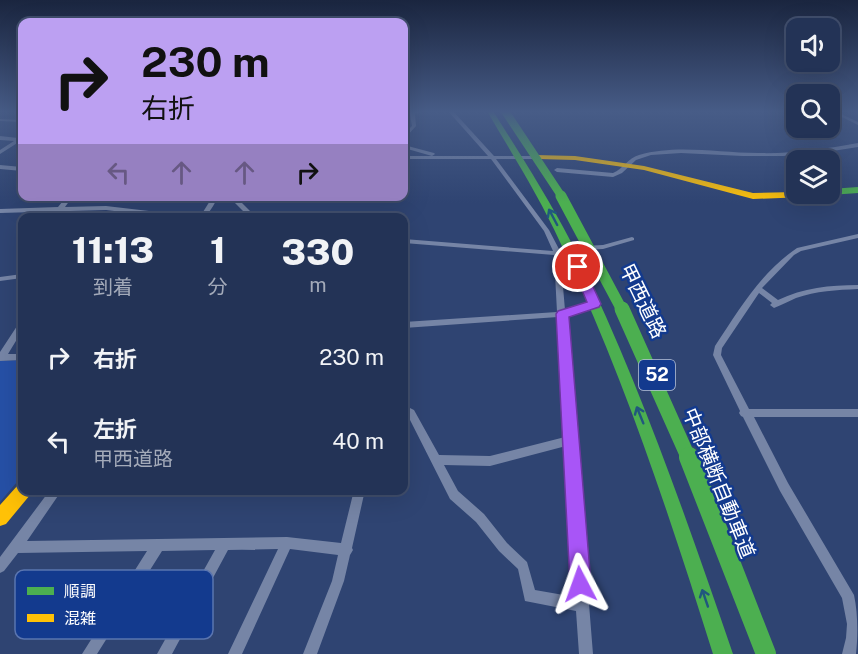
<!DOCTYPE html>
<html lang="ja">
<head>
<meta charset="utf-8">
<style>
  body { margin:0; font-family:"Public Sans","Noto Sans JP",sans-serif; background:#2f3f60; color:#f1f3f6; height:100vh; display:flex; flex-direction:column; font-size:22px; white-space:nowrap }
  * { box-sizing:border-box; margin:0 }
  p { font-size:20px; color:#a3aab9 }
  .icon { flex:none; width:33px; height:33px; fill:none; stroke:currentColor; stroke-width:2; stroke-linecap:round; stroke-linejoin:round }
  .map { position:relative; flex:1; overflow:hidden }
  .side { position:absolute; left:18px; top:213px; width:390px; height:282px; display:flex; flex-direction:column; background:#233356; border-radius:12px; box-shadow:0 6px 24px #0002,0 0 0 2px #404e6c }
  .side>* { flex:none }
  .hud { position:absolute; left:18px; top:18px; width:390px; height:183px; border-radius:12px; box-shadow:0 6px 24px #0002,0 0 0 2px #404e6c; background:#bca0f2; color:#111; overflow:hidden }
  .buttons { position:absolute; left:786px; top:18px; display:grid; gap:12px }
  .buttons a { display:grid; place-items:center; width:54px; height:54px; border-radius:12px; background:#233356; box-shadow:0 6px 24px #0002,0 0 0 2px #404e6c; font-size:30px }
  .pin { position:absolute; display:grid; place-items:center; width:51px; height:51px; color:#fff; margin:-26px; border:3px solid #fff; border-radius:50%; box-shadow:0 2px 6px #0007 }
  .me { position:absolute; width:66px; margin:-33px; rotate:356deg; stroke-linejoin:round; filter:drop-shadow(0 0 4px #0008) }
  .turn { display:flex; align-items:center; gap:21px; height:126px; padding:0 24px; font-size:27px }
  .turn .icon { width:78px; height:78px; stroke-width:2.5 }
  .turn b { display:block; font-size:42px; line-height:51px }
  .lanes { display:flex; align-items:center; height:57px; padding:0 24px; background:#0003; justify-content:center; gap:30px; direction:ltr }
  .lanes .off { opacity:.35 }
  .eta { display:flex; justify-content:space-evenly; align-items:center; height:102px; text-align:center }
  .eta b { font-size:36px; font-weight:800; line-height:42px }
  ul { padding:0; list-style:none }
  li { display:flex; align-items:center; gap:18px; height:84px; padding:0 24px }
  li div { flex:1 }
  li b { display:block; font-size:22px }
  li em { font-style:normal }
  .map>svg:first-child { display:block }
</style>
</head>
<body>
<div class="map">
<svg width="858" height="654" viewBox="0 0 858 654">
  <rect width="100%" height="100%" fill="#2f4472"/>
  <polygon fill="#2650a6" points="22,360 22,476 0,502 0,361"/>
  <g fill="none" stroke-linecap="round" stroke-linejoin="round">
    <g fill="#7685a6" fill-rule="evenodd">
      <polygon points="410,111 423,111 415,114 416,126 406,137 404,137 404,134 412,126 410,114 404,115 404,113"/>
      <path d="M448 111H453L494 156H541V158L539 159H496L549 230 560 251 565 310 594 301 598 304 597 306 566 316 593 654H579L576 611 525 601 518 569 499 551 476 522 450 499 408 416 404 414V405L414 410 439 455 490 456 565 437 558 317 404 328V322L557 312 554 255 404 243V239L553 251 544 231 491 159H404V156H488ZM566 446 575 597 535 590 527 562 507 543 484 514 458 491 444 465 490 466Z"/>
      <polygon points="830,111 835,111 858,122 858,125"/>
      <polygon points="0,119 22,120 22,122 0,121"/>
      <polygon points="0,136 18,138 22,136 22,140 0,154 0,150 14,141 0,140"/>
      <path d="M858 143V147L820 153 783 156H743L681 153 651 155 636 160 622 173 613 177 557 172 554 170 557 168 613 173C623 169 628 158 639 155 677 144 718 153 758 153 791 154 825 149 858 143Z"/>
      <polygon points="404,145 434,153 435,154 432,156 404,148"/>
      <polygon points="0,165 22,167 22,171 0,169"/>
      <polygon points="67,196 73,196 65,207 106,206 192,216 195,218 171,218 106,210 0,213 0,209 58,207"/>
      <path d="M213 196H219C212 207 209 218 195 218L203 212Z"/>
      <polygon points="228,196 235,196 257,218 250,218"/>
      <path d="M858 234V238L801 251 794 255 762 288 778 300C803 288 830 285 858 285V289C837 290 816 291 796 298 789 301 782 305 774 308L770 305 772 303 759 293 722 348 721 355 749 409H858V417H754L788 483 854 595C858 613 858 636 856 654H842L846 638 847 624 842 598 780 491 743 417 741 416 739 413 740 411 713 355 715 346C739 310 760 273 797 248Z"/>
      <polygon points="632,237 634,238 634,240 603,249 566,251 563,249 566,247 603,245"/>
      <polygon points="22,274 22,278 0,281 0,277"/>
      <polygon points="22,322 22,331 8,354 22,354 22,360 0,361 0,352 19,323"/>
      <polygon points="50,490 62,490 27,541 287,537 341,543 354,490 365,490 352,548 353,550 350,555 344,581 317,654 303,654 332,581 338,555 290,549 242,654 228,654 278,549 228,550 172,654 157,654 215,550 162,551 97,654 82,654 147,551 18,553 4,571 0,573 0,557"/>
    </g>
    <g fill="#4caf50" fill-rule="evenodd">
      <path d="M487 111H493C520 154 547 196 570 240 636 373 685 514 733 654H713C669 514 623 374 560 242 539 196 512 154 487 111Z"/>
      <polygon points="858,187 858,193 830,195 827,194 830,194 830,189"/>
    </g>
    <g fill="#ffc107" fill-rule="evenodd">
      <polygon points="536,155 575,156 644,166 753,193 796,192 796,194 809,194 805,197 753,199 644,170 575,160 539,159 535,157"/>
      <polygon points="22,483 22,490 32,490 30,495 6,524 0,526 0,505 18,485"/>
    </g>
    <polyline stroke="#4caf50" stroke-width="8" points="505,111 562,197"/>
    <polyline stroke="#4caf50" stroke-width="11" points="561,196 622,310"/>
    <polyline stroke="#4caf50" stroke-width="15" points="622,309 689,459"/>
    <polyline stroke="#4caf50" stroke-width="20" points="689,457 766,654"/>
  </g>
  <defs><path id="oneway-shaft" d="M-6 0H5M1.5-3L5.5 0L1.5 3" fill="none" stroke-width="1.6" stroke-linecap="round" stroke-linejoin="round" transform="scale(1.5)"/></defs>
  <g stroke="#21577e">
    <use href="#oneway-shaft" transform="translate(553 217) rotate(-118)"/>
    <use href="#oneway-shaft" transform="translate(640 415) rotate(-112)"/>
    <use href="#oneway-shaft" transform="translate(705 598) rotate(-109)"/>
  </g>
  <linearGradient id="sky" x2="0" y2="1"><stop stop-color="#1a253f"/><stop offset="0.55" stop-color="#475c87"/><stop offset="1" stop-color="#475c87" stop-opacity="0"/></linearGradient>
  <rect width="858" height="203" fill="url(#sky)"/>
  <polygon fill="#a855f7" stroke="#6d37a1" stroke-width="1.5" points="578,263 584,267 601,304 599,307 569,317 591,584 588,592 580,595 573,592 570,584 556,314 558,311 587,302 572,267"/>
  <g text-anchor="middle" stroke-width="5" stroke-linejoin="round" paint-order="stroke">
    <rect fill="#133a8e" stroke="#b8c4dd" stroke-width="1.5" x="639" y="360" width="36" height="30" rx="4.5"/>
    <g font-size="18" font-weight="bold" fill="#fff">
      <text x="657" y="381">52</text>
    </g>
    <g font-size="20" fill="#fff" stroke="#133a8e">
      <text transform="translate(643 301) rotate(64)" y="7">甲西道路</text>
      <text transform="translate(719 483) rotate(68)" y="7">中部横断自動車道</text>
    </g>
  </g>
  <rect x="15" y="570" width="198" height="69" rx="9" fill="#133a8e" stroke="#5a75b0" stroke-width="1.5"/>
  <rect x="27" y="587" width="27" height="8" fill="#4caf50"/>
  <rect x="27" y="614" width="27" height="8" fill="#ffc107"/>
  <g font-size="16" fill="#fff">
    <text x="64" y="597">順調</text>
    <text x="64" y="624">混雑</text>
  </g>
</svg>
<div class="buttons">
<a><svg class="icon" aria-label="sound" viewBox="0 0 24 24"><path d="M4 9h4l5-4v14l-5-4H4zM17 9q2 3 0 6"/></svg></a>
<a><svg class="icon" aria-label="search" viewBox="0 0 24 24"><circle cx="10" cy="10" r="6"/><path d="M15 15l6 6"/></svg></a>
<a><svg class="icon" aria-label="layers" viewBox="0 0 24 24"><path d="M12 4l9 5-9 5-9-5zM3 14l9 5 9-5"/></svg></a>
</div>
<div class="pin" style="left:578px;top:267px;background:#d93025"><svg class="icon" aria-label="arrive" viewBox="0 0 24 24"><path d="M6 21V4h12l-3 4 3 4H6"/></svg></div>
<svg class="me" style="left:580px;top:584px" viewBox="-20 -20 40 40"><path d="M0-17L14 15 0 8-14 15z" fill="#a855f7" stroke="#fff" stroke-width="4"/></svg>
<div class="hud">
<div class="turn"><svg class="icon" aria-label="right" viewBox="0 0 24 24"><path d="M7 20v-9h11M14 6l5 5-5 5"/></svg><div><b>230 m</b>右折</div></div>
<div class="lanes"><svg class="icon off" aria-label="left" viewBox="0 0 24 24"><path d="M17 20v-9H6M10 6l-5 5 5 5"/></svg><svg class="icon off" aria-label="ahead" viewBox="0 0 24 24"><path d="M12 20V5M6 11l6-6 6 6"/></svg><svg class="icon off" aria-label="ahead" viewBox="0 0 24 24"><path d="M12 20V5M6 11l6-6 6 6"/></svg><svg class="icon" aria-label="right" viewBox="0 0 24 24"><path d="M7 20v-9h11M14 6l5 5-5 5"/></svg></div>
</div>
<section class="side">
<div class="eta">
<div><b>11:13</b><p>到着</p></div>
<div><b>1</b><p>分</p></div>
<div><b>330</b><p>m</p></div>
</div>
<ul>
<li><svg class="icon" aria-label="right" viewBox="0 0 24 24"><path d="M7 20v-9h11M14 6l5 5-5 5"/></svg><div><b>右折</b></div><em>230 m</em></li>
<li><svg class="icon" aria-label="left" viewBox="0 0 24 24"><path d="M17 20v-9H6M10 6l-5 5 5 5"/></svg><div><b>左折</b><p>甲西道路</p></div><em>40 m</em></li>
</ul>
</section>
</div>
</body>
</html>
